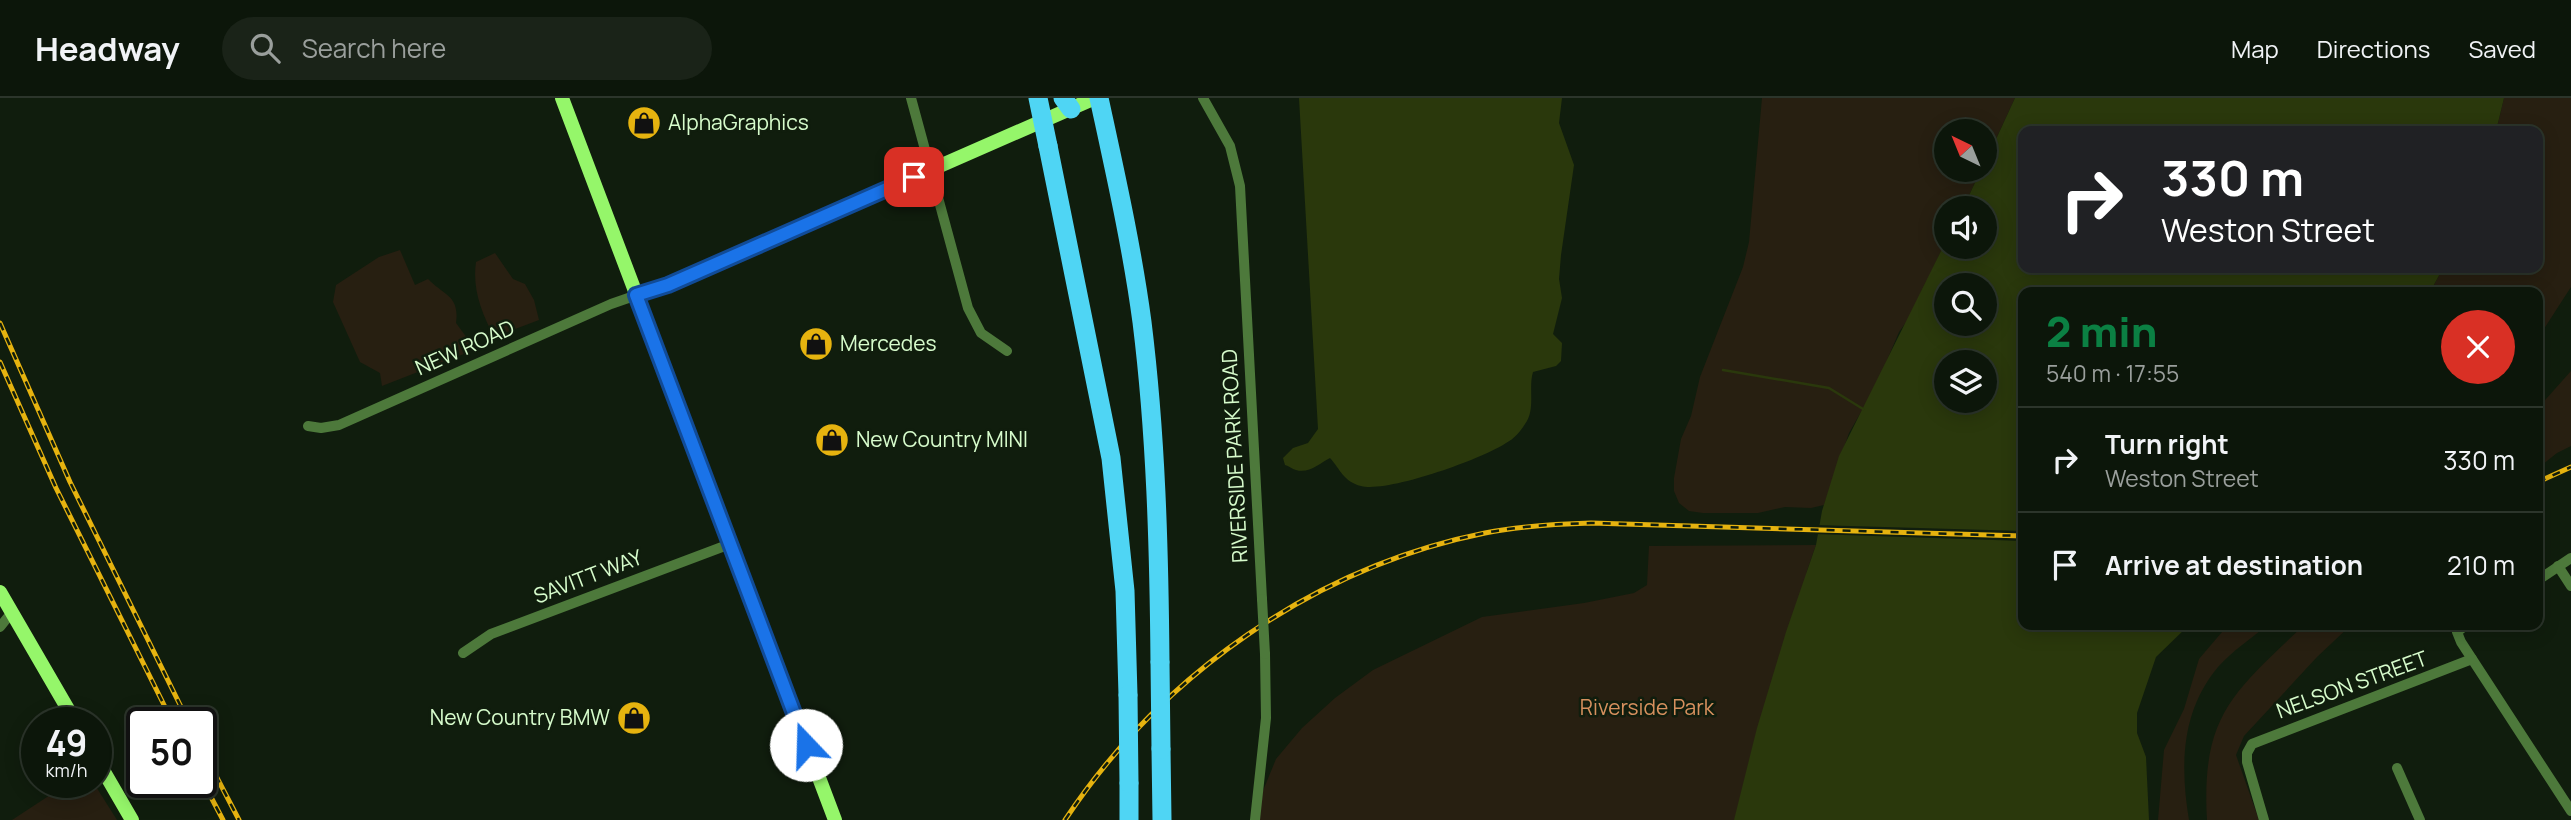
<!DOCTYPE html>
<html lang="en">
<head>
<meta charset="utf-8">
<style>
  body { margin:0; font-family:Manrope,sans-serif; background:#1a2318; color:#f1f3f6; height:100vh; display:flex; flex-direction:column; font-size:26px; white-space:nowrap }
  * { box-sizing:border-box; margin:0 }
  p { font-size:23px; color:#9a9f9c }
  .icon { flex:none; width:38px; height:38px; fill:none; stroke:currentColor; stroke-width:2; stroke-linecap:round; stroke-linejoin:round }
  .map { position:relative; flex:1; overflow:hidden }
  .details { position:absolute; left:2018px; top:189px; width:525px; height:343px; display:flex; flex-direction:column; background:#0c160a; border-radius:14px; box-shadow:0 4px 18px #0003,0 0 0 2px #2c352b }
  .details>* { flex:none }
  .banner { position:absolute; left:2018px; top:28px; width:525px; height:147px; border-radius:14px; box-shadow:0 4px 18px #0003,0 0 0 2px #2c352b; background:#202124; color:#fff; overflow:hidden }
  .needle { width:46px; rotate:317deg }
  .tools { position:absolute; left:1934px; top:21px; display:grid; gap:14px }
  .tools a { display:grid; place-items:center; width:63px; height:63px; border-radius:50%; background:#0c160a; box-shadow:0 4px 18px #0003,0 0 0 2px #2c352b; font-size:35px }
  .speed { position:absolute; left:21px; top:609px; display:flex; gap:14px; font-size:35px; font-weight:700; text-align:center }
  .speed>* { display:grid; place-content:center; width:91px; height:91px; border-radius:50%; background:#0c160a; box-shadow:0 4px 18px #0003,0 0 0 2px #2c352b; line-height:1 }
  .speed small { font-size:18px; font-weight:400 }
  .speed .limit { border:4px solid #111; border-radius:10px; background:#fff; color:#111 }
  .pin { position:absolute; display:grid; place-items:center; width:60px; height:60px; color:#fff; margin:-30px; border-radius:14px; box-shadow:0 4px 10px #0006 }
  .me { position:absolute; width:77px; margin:-38px; rotate:339deg; stroke-linejoin:round; filter:drop-shadow(0 0 5px #0008) }
  .turn { display:flex; align-items:center; gap:24px; height:147px; padding:0 28px; font-size:32px }
  .turn .icon { width:91px; height:91px; stroke-width:2.5 }
  .turn b { display:block; font-size:49px; line-height:60px }
  .round { display:grid; place-items:center; flex:none; width:74px; height:74px; border-radius:37px; background:#1a2318 }
  .summary { display:flex; align-items:center; justify-content:space-between; height:119px; padding:0 28px }
  h1 { font-size:42px; font-weight:800; line-height:52px; color:#0b8043 }
  ul { padding:0; list-style:none }
  li { display:flex; align-items:center; gap:21px; height:105px; padding:0 28px; border-top:2px solid #2c352b }
  li div { flex:1 }
  li b { display:block; font-size:26px }
  li em { font-style:normal }
  header { display:flex; align-items:center; gap:42px; box-sizing:border-box; height:98px; padding:0 35px; background:#0c160a; border-bottom:2px solid #2c352b }
  header strong { font-size:33px }
  nav { display:flex; gap:38px; margin-inline-start:auto; font-size:24px }
  .search { width:490px; height:63px; background:#1a2318; display:flex; align-items:center; gap:18px; box-sizing:border-box; padding:0 24px; border-radius:38px; color:#9a9f9c; font-size:26px }
  .map>svg:first-child { display:block }
</style>
</head>
<body>
<header>
<strong>Headway</strong>
<div class="search"><svg class="icon" aria-label="search" viewBox="0 0 24 24"><circle cx="10" cy="10" r="6"/><path d="M15 15l6 6"/></svg>Search here</div>
<nav><a>Map</a><a>Directions</a><a>Saved</a></nav>
</header>
<div class="map">
<svg width="2571" height="722" viewBox="0 0 2571 722">
  <rect width="100%" height="100%" fill="#101d0d"/>
  <g fill="#271f11">
    <polygon points="1762,0 2015,0 1985,65 1984,33 1946,33 1946,72 1981,72 1963,110 1946,110 1946,143 1910,219 1899,234 1876,288 1849,335 1824,407 1811,410 1785,409 1758,415 1703,415 1689,413 1679,405 1674,393 1674,380 1681,341 1691,318 1700,279 1743,169 1749,144"/>
    <polygon points="2504,0 2571,0 2571,189 2538,240 2538,194 2430,194 2443,170 2538,170 2538,33 2496,33"/>
    <path d="M400 152 415 187 428 181C443 197 460 197 456 225L470 244 469 254 382 288 380 275 360 264 333 204 336 187 379 159Z"/>
    <path d="M495 155 513 181 525 186 534 202 539 222 494 239C482 215 472 192 476 164Z"/>
    <polygon points="2571,273 2571,348 2557,355 2538,370 2538,310"/>
    <polygon points="1816,447 1807,473 1770,722 1251,722 1276,661 1302,630 1335,600 1373,572 1482,519 1584,505 1634,495 1647,487 1649,448"/>
    <path d="M2228 527H2267C2251 541 2232 553 2218 569 2181 613 2180 668 2189 722H2158L2164 652 2184 611 2199 561Z"/>
    <path d="M2304 527H2351L2317 559 2244 638 2236 657 2259 722H2207C2201 617 2233 595 2304 527Z"/>
    <polygon points="70,684 93,684 117,722 12,722"/>
  </g>
  <g fill="#2a380c" fill-rule="evenodd">
    <path d="M1299 0H1562L1559 25 1574 67 1561 157 1559 181 1562 200 1553 236 1562 245 1561 263 1556 268 1533 274C1528 290 1536 311 1525 326 1520 334 1514 341 1506 345 1482 361 1388 395 1361 388 1344 384 1340 371 1330 360 1320 365 1309 376 1296 372 1292 371 1289 368 1285 367L1283 360 1293 350 1308 345 1318 331Z"/>
    <path d="M2015 0H2504L2496 33H2023V170H2443L2430 194H2023V527H2189L2156 559 2137 615V635L2146 659 2149 722H1734L1757 630 1786 534 1816 447 1822 413 1839 358 1946 143V149H1984V110H1963L1981 72H1984L1985 65ZM1946 187H1984V226H1946ZM1946 264H1984V303H1946Z"/>
  </g>
  <polygon fill="#101d0d" points="1816,427 2023,433 2023,443 1814,436"/>
  <g fill="none" stroke-linecap="round" stroke-linejoin="round">
    <polyline stroke="#2a380c" stroke-width="2.5" points="1723,272 1829,290 1863,311"/>
    <g stroke="#4d793b" stroke-width="10">
      <polyline points="911,0 968,210 981,235 1007,253"/>
      <polyline points="1203,0 1230,48 1240,88 1262,501"/>
      <polyline points="308,328 321,330 339,327 611,206 637,197"/>
      <polyline points="2558,468 2571,488"/>
      <polyline points="2538,482 2571,460"/>
      <polyline points="2466,527 2457,534 2461,544 2571,713"/>
      <polyline points="0,529 12,514"/>
      <polyline points="463,555 491,536 730,446"/>
      <polyline points="2397,670 2420,722"/>
      <polyline points="1255,722 1266,620 1265,556"/>
      <polyline points="2264,722 2247,664 2247,655 2252,646 2472,561"/>
    </g>
    <g stroke="#95f66a" stroke-width="14">
      <polyline points="562,0 835,722"/>
      <polyline points="637,197 668,187 1095,0"/>
      <polyline points="0,494 76,625"/>
      <polyline points="96,660 132,722"/>
    </g>
    <g stroke="#4fd5f4" stroke-width="19">
      <polyline points="1063,0 1071,11"/>
      <path d="M1099 0C1115 74 1132 149 1142 224 1156 337 1159 450 1160 564"/>
      <polyline points="1048,48 1111,360 1125,493 1128,597"/>
      <polyline points="1161,651 1162,722"/>
      <polyline points="1129,685 1129,722"/>
    </g>
    <g stroke="#e6b30f" stroke-width="5">
      <g id="rail">
        <polyline points="0,225 70,384 189,625"/>
        <polyline points="0,264 56,390 173,625"/>
        <polyline points="2538,384 2571,369"/>
        <polyline points="201,649 239,722"/>
        <polyline points="201,680 223,722"/>
        <path d="M1065 722C1161 577 1315 469 1485 435 1520 428 1556 426 1591 425L2023 438"/>
      </g>
    </g>
    <use href="#rail" stroke="#101d0d" stroke-width="2.5" stroke-dasharray="8" stroke-linecap="butt"/>
    <polyline stroke="#4d793b" stroke-width="10" points="1262,501 1265,556"/>
    <g stroke="#4fd5f4" stroke-width="19">
      <polyline points="1038,0 1048,48"/>
      <polyline points="1160,564 1161,651"/>
      <polyline points="1128,597 1129,685"/>
    </g>
  </g>
  <g fill="none" stroke-linecap="round" stroke-linejoin="round">
    <g stroke="#114b97" stroke-width="18">
      <polyline id="route" points="806,647 636,197 668,187 914,79"/>
    </g>
    <use href="#route" stroke="#1a73e8" stroke-width="12"/>
  </g>
  <defs>
    <g id="shop-disc" transform="scale(1.75)"><circle r="9.5" fill="#e6b30f" stroke="#101d0d"/><path d="M-5-2.5h2.3a2.7 3.5 0 0 1 5.4 0H5L5.5 6h-11ZM-1.5-2.5h3a1.5 2.3 0 0 0-3 0Z" fill="#111"/></g>
  </defs>
  <g fill-rule="evenodd">
    <use href="#shop-disc" x="644" y="25"/>
    <use href="#shop-disc" x="816" y="246"/>
    <use href="#shop-disc" x="832" y="342"/>
    <use href="#shop-disc" x="634" y="620"/>
  </g>
  <g text-anchor="middle" stroke-width="5" stroke-linejoin="round" paint-order="stroke">
    <g font-size="21" fill="#d7fccc" stroke="#101d0d" text-anchor="start">
      <text x="668" y="32">AlphaGraphics</text>
      <text x="840" y="253">Mercedes</text>
      <text x="856" y="349">New Country MINI</text>
      <text x="610" y="627" text-anchor="end">New Country BMW</text>
    </g>
    <g font-size="21" fill="#d7fccc" stroke="#101d0d">
      <text transform="translate(465 250) rotate(-24)" y="7">NEW ROAD</text>
      <text transform="translate(1235 358) rotate(-93)" y="7">RIVERSIDE PARK ROAD</text>
      <text transform="translate(588 479) rotate(-21)" y="7">SAVITT WAY</text>
      <text transform="translate(2352 587) rotate(-20)" y="7">NELSON STREET</text>
    </g>
    <g font-size="21" fill="#d6905e" stroke="#101d0d">
      <text x="1647" y="617">Riverside Park</text>
    </g>
  </g>
</svg>
<div class="tools">
<a><svg class="needle" viewBox="-14 -14 28 28"><path d="M0-13l5 13h-10z" fill="#e53935"/><path d="M0 13l5-13h-10z" fill="#9a9f9c"/></svg></a>
<a><svg class="icon" aria-label="sound" viewBox="0 0 24 24"><path d="M4 9h4l5-4v14l-5-4H4zM17 9q2 3 0 6"/></svg></a>
<a><svg class="icon" aria-label="search" viewBox="0 0 24 24"><circle cx="10" cy="10" r="6"/><path d="M15 15l6 6"/></svg></a>
<a><svg class="icon" aria-label="layers" viewBox="0 0 24 24"><path d="M12 4l9 5-9 5-9-5zM3 14l9 5 9-5"/></svg></a>
</div>
<div class="speed"><div>49<small>km/h</small></div><div class="limit">50</div></div>
<div class="pin" style="left:914px;top:79px;background:#d93025"><svg class="icon" aria-label="arrive" viewBox="0 0 24 24"><path d="M6 21V4h12l-3 4 3 4H6"/></svg></div>
<svg class="me" style="left:806px;top:647px" viewBox="-20 -20 40 40"><circle r="19" fill="#fff"/><path d="M0-13L10 11 0 6-10 11z" fill="#1a73e8"/></svg>
<div class="banner">
<div class="turn"><svg class="icon" aria-label="right" viewBox="0 0 24 24"><path d="M7 20v-9h11M14 6l5 5-5 5"/></svg><div><b>330 m</b>Weston Street</div></div>
</div>
<section class="details">
<div class="summary"><div><h1>2 min</h1><p>540 m · 17:55</p></div><a class="round" style="background:#d93025;color:#fff"><svg class="icon" aria-label="close" viewBox="0 0 24 24"><path d="M6 6l12 12M18 6L6 18"/></svg></a></div>
<ul>
<li><svg class="icon" aria-label="right" viewBox="0 0 24 24"><path d="M7 20v-9h11M14 6l5 5-5 5"/></svg><div><b>Turn right</b><p>Weston Street</p></div><em>330 m</em></li>
<li><svg class="icon" aria-label="arrive" viewBox="0 0 24 24"><path d="M6 21V4h12l-3 4 3 4H6"/></svg><div><b>Arrive at destination</b></div><em>210 m</em></li>
</ul>
</section>
</div>
</body>
</html>
